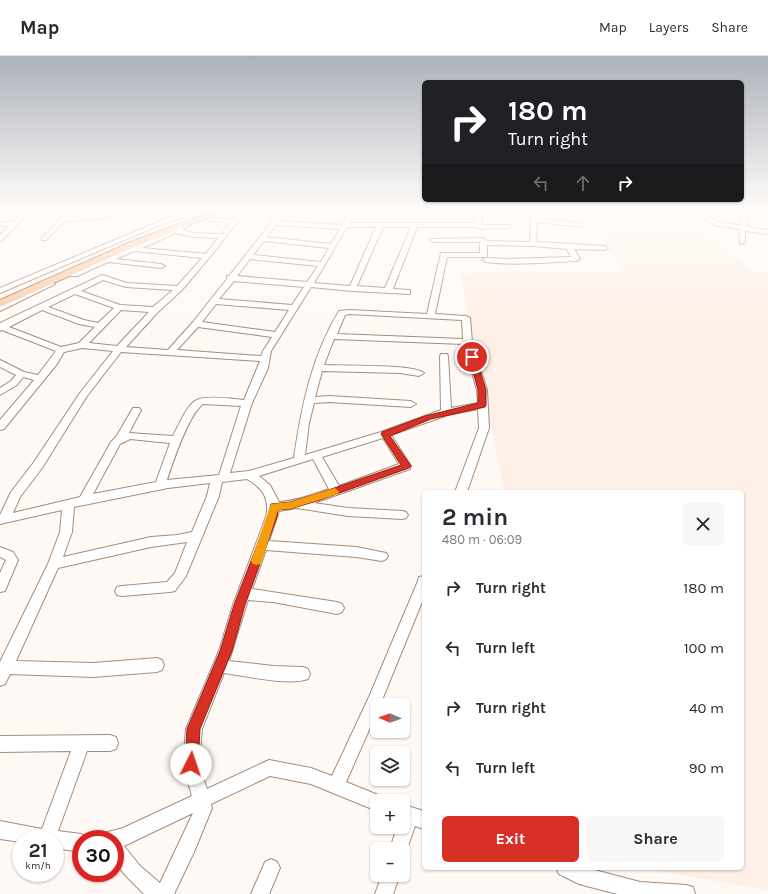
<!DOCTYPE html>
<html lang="en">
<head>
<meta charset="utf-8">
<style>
  body { margin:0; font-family:Karla,sans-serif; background:#f7f7f7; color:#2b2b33; height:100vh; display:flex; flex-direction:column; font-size:15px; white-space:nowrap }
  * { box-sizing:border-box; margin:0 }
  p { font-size:13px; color:#7c7c81 }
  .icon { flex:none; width:22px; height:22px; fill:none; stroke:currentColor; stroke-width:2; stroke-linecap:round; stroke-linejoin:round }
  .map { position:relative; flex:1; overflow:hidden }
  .side { position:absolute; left:422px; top:434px; width:322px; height:380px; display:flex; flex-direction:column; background:#fff; border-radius:6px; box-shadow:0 1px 3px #0004 }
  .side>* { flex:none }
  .guide { position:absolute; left:422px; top:24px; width:322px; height:122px; border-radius:6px; box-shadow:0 1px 3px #0004; background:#202124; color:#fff; overflow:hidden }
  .needle { width:26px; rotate:272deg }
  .controls { position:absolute; left:370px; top:642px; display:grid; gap:8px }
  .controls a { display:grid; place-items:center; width:40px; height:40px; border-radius:6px; background:#fff; box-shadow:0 1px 3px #0004; font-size:20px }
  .speed { position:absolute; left:12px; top:774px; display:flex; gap:8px; font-size:20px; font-weight:700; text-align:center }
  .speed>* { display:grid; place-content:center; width:52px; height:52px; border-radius:50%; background:#fff; box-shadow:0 1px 3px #0004; line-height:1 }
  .speed small { font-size:10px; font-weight:400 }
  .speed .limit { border:6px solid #d22; background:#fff; color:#111 }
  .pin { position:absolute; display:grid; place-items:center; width:34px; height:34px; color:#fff; margin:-17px; border:2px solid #fff; border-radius:50%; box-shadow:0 1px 4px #0007 }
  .me { position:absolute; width:44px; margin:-22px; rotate:4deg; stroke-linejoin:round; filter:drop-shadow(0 0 3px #0008) }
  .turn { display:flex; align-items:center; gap:14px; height:84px; padding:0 20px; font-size:18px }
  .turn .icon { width:52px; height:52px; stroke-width:2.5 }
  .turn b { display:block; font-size:28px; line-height:34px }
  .lanes { display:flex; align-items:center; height:38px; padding:0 20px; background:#0003; justify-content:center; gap:20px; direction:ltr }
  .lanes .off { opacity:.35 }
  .round { display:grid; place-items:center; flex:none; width:42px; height:42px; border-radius:6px; background:#f7f7f7 }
  .overview { display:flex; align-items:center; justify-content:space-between; height:68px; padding:0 20px }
  h1 { font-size:24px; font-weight:700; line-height:30px }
  .button { display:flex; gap:8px; margin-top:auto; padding:8px 20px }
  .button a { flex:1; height:46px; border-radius:6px; background:#d93025; color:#fff; font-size:16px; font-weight:700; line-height:46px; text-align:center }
  .button a+a { background:#f7f7f7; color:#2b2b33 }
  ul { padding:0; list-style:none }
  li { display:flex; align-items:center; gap:12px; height:60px; padding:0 20px }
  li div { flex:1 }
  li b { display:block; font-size:15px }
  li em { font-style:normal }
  header { display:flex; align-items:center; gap:24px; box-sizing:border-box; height:56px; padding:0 20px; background:#fff; border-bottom:1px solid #e1e1e2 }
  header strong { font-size:19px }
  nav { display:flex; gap:22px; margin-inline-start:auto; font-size:14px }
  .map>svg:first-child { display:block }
</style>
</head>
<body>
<header>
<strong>Map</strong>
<nav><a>Map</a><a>Layers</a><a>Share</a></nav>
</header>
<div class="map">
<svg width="768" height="838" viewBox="0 0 768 838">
  <rect width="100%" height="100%" fill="#fff9f5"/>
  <polygon fill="#fef0e6" points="580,153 684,153 752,215 768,215 768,834 642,812 742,812 742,436 504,436 476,290 467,253 461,217 625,216"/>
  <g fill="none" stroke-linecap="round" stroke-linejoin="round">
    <g stroke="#a58c79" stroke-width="2">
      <g id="minor">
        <polygon points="0,153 26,154 29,156 2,184 0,185 0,179 9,170 0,170 0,166 13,166 21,158 0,157"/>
        <polygon points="70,153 76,153 69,161 98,159 127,153 136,153 98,163 65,165 46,184 42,184 42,182"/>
        <path d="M241 153H247L214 196 182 234 158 256 126 291 168 294 193 266 227 223V220H229L282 153H288L279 165 342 169 349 157 304 155 301 153H357L349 167H475L474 153 510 154 513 156 510 158 481 157 482 169H510L511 170 508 172 480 173 477 171H417L393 233 410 234V238L352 235 311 231 271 295 268 312 252 347 230 417 249 415 294 402C301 352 312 299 339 255L349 254 427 258 441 197H480V186H433L430 184 431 183 483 182 487 185 530 186 531 153H537V162L581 167 584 169 581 171 537 166 536 186 605 190 608 192 605 194 574 193 580 203 576 205C561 206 491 211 482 204L486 202 508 203 571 201 567 193 533 190 487 189V201H447L435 258 466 260 470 262 472 286 487 334 489 372 467 436H455L479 372 478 353 448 359 391 379 411 410 410 413 314 447 348 452 402 455 406 456 408 459 406 462 402 463 348 460 297 452 279 455 269 485 356 491 386 497 388 500 386 503 382 505 356 501 266 494 252 533 337 546 342 548 344 552 342 556 337 558 273 546 248 544 229 605 273 610 303 611 308 613 310 618 308 623C290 630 245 620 224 617L202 673 199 709 207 733 269 704 311 712 332 720 369 641 418 525 419 521 424 520V541L382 644 380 649H377V656L346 726 383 741 385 745H377V755L311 728 270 720 211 748 212 752 194 796 174 838H144L128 822 115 807V783H101L104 777 123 772 192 740 183 709 186 673 219 595 233 549 266 461C270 443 263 432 247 423L222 426 219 440 186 520 175 535 170 536 122 540 117 539 115 535 117 531 122 530 167 526 175 517 187 486 151 491 58 512 16 605 93 607 157 602 162 604 164 609 162 614 157 616 93 621 10 618 5 628 0 630V606L48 508 60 476 62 454 0 468V459L11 436 34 406 80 337 113 295 82 292 64 296 57 308 4 373 0 374V364L34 324 23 321 17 329 0 339V332L11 325 16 319 0 311V304L24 316 38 319 56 295 2 274 0 275V267L102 219 127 227 177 230 202 202 134 195 116 203 161 208 165 210 161 212 108 206 77 220H71L70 218 170 175 171 173C176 172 186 166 190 170L182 174 193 177 222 178 230 167 211 165 208 163 209 162 233 163ZM276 169 340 173 331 188 266 181ZM347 171H376L350 230 314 227ZM383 171H411L385 232 357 230ZM176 177 193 181 218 182 206 198 142 192ZM264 185 329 192 321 206 253 199ZM250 203 318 210 307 226 237 220ZM103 224 126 231 173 234 153 251 120 249 81 235ZM234 225 304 231 292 249 219 243ZM75 238 114 252 98 267 84 264 48 251ZM216 248 289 254 275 276 202 266ZM42 254 79 268 95 271 79 287 61 291 9 271ZM121 254 149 256 117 290 89 287ZM349 258 462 264 463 283 337 278 345 259ZM198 271 272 281 263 295 261 300 177 294ZM334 283 464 288 477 334 478 347 451 352 448 300 447 298H441L440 300 441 354 381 376 305 399 309 367 314 347 329 346 411 351 416 348 411 345 329 340 315 341 322 315 400 317 419 320 424 317C415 308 340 310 324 309ZM121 296 260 305 244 344C232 343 207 339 197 344 187 348 178 371 173 380L129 377 141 354 139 352H133L116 381 111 386 80 441 13 457 20 441 42 412 87 340ZM203 348 241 350 219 419 167 424C173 406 188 359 203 348ZM383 382 399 408 339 430 322 401ZM130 383 170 387 156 426 93 438 120 388ZM313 403 329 433C313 439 296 445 279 446L270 429 259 420ZM210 427 207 440 192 476 177 479 151 481 63 501 72 476 74 451 168 432ZM193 757 160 827 140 810 124 790Z"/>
        <path d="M409 153H435C430 156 414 156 409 153Z"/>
        <path d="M437 153H460C455 156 442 156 437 153Z"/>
        <path d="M555 153H574L575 154C571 157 559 156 555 153Z"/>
        <polygon points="689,153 696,153 718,166 741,170 739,153 745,153 748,171 768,174 768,178 745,175 745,187 740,188 739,173 714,169"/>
        <polygon points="202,155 205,157 204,158 184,161 162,168 0,237 0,232 158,166 183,157"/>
        <polygon points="48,226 51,226 55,228 0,255 0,250"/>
        <polygon points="0,491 13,496 18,504 5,535 0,536 0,517 6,504 0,501"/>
        <polygon points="110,679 116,681 118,687 116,693 110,695 87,695 58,775 81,778 87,781 88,783 81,783 81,796 55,792 55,783 21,783 21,786 0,783 0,765 42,773 71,695 0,696 0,680"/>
        <polygon points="404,749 424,755 424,773 415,770 405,799 403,800 403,793 390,793 397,771 403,771"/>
        <polygon points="271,803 277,806 280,812 269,838 251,838 265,806"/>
        <polygon points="556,812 587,812 640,826 686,829 693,831 695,838 617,838 579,828 559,818"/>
        <polygon points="382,819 400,819 393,838 375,838"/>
      </g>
    </g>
    <g stroke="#ac774c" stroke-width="2">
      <polygon id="major" points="220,153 230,153 139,189 0,251 0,244 133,185"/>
    </g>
    <use href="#minor" fill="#fff" fill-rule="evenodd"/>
    <use href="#major" fill="#facba7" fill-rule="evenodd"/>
  </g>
  <linearGradient id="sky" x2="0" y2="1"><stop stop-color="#acb1ba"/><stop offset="0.57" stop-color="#fffcfa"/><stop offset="1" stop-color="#fffcfa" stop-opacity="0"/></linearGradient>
  <rect width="768" height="270" fill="url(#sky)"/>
  <polygon fill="#d93025" stroke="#8d1f18" points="472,299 476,301 486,334 486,349 485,351 431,363 390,380 411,410 409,412 320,444 290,453 278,454 277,461 245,549 232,595 200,673 198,708 196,713 191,715 186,713 185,708 187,673 220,595 234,549 268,461 271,448 290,446 314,439 401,409 381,378 382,376 425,360 478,347 478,334 469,301"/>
  <polygon fill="#f59e0b" points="335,432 339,436 338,438 290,453 278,454 262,505 260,508 257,509 253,508 251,505 271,448 290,446"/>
</svg>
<div class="controls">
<a><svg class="needle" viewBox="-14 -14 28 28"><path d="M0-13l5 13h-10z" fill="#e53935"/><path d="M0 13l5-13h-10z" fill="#7c7c81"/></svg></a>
<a><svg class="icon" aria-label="layers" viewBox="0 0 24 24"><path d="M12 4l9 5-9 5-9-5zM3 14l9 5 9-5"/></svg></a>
<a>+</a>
<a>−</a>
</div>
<div class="speed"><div>21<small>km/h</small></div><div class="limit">30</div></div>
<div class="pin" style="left:472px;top:301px;background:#d93025"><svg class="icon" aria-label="arrive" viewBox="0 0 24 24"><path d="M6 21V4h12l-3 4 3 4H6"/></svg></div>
<svg class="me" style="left:191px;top:708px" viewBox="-20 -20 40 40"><circle r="19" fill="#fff"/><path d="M0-13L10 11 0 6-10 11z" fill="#d93025"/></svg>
<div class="guide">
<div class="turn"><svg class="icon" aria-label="right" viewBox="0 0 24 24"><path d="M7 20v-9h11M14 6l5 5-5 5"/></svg><div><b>180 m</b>Turn right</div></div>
<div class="lanes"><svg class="icon off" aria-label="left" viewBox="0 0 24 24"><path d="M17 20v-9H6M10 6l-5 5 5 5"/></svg><svg class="icon off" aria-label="ahead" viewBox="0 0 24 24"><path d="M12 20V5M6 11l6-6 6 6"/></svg><svg class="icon" aria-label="right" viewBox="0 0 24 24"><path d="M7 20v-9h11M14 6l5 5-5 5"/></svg></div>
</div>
<section class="side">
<div class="overview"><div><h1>2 min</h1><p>480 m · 06:09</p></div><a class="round"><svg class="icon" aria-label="close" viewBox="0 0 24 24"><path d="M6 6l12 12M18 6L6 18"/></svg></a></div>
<ul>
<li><svg class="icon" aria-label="right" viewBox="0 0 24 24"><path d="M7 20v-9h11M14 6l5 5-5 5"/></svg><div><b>Turn right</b></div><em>180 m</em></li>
<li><svg class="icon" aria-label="left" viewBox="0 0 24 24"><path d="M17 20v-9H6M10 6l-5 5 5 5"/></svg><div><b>Turn left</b></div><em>100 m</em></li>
<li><svg class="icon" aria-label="right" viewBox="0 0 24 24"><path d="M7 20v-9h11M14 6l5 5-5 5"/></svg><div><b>Turn right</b></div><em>40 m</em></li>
<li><svg class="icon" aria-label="left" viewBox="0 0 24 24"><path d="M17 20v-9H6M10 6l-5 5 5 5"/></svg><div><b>Turn left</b></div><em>90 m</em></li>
</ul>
<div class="button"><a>Exit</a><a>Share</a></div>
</section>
</div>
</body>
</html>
